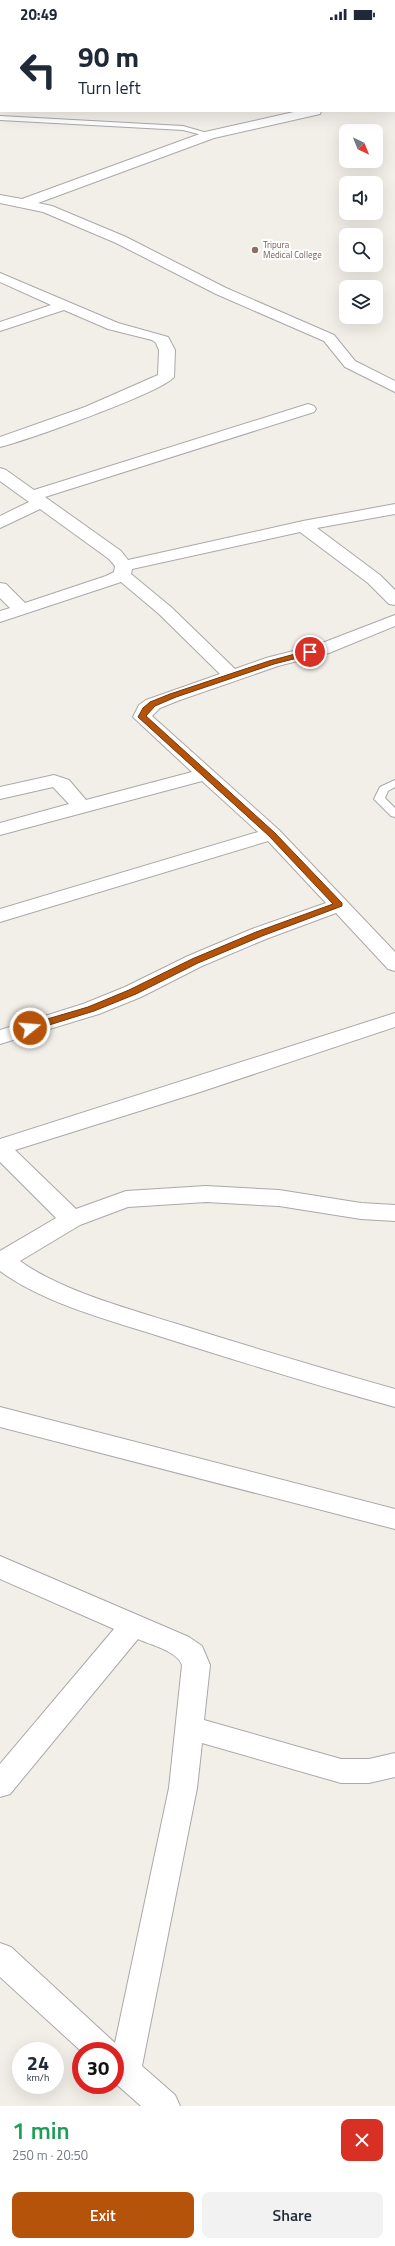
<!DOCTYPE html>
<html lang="en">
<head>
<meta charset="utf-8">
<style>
  body { margin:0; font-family:"Titillium Web",sans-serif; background:#f2f2f3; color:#1f2937; height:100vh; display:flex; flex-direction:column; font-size:15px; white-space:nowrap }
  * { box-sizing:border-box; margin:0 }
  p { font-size:13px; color:#747a83 }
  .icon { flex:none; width:22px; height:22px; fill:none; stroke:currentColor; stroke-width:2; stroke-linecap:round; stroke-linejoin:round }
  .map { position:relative; height:2078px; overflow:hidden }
  .drawer { display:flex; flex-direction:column; background:#fff; flex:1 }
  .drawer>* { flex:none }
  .guide { position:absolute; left:0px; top:0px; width:395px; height:84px; box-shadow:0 4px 16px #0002; background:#fff; color:#1f2937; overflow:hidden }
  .needle { width:26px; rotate:137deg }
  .tools { position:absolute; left:339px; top:96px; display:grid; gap:8px }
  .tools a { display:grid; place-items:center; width:44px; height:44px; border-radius:8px; background:#fff; box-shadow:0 4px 16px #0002; font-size:20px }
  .speed { position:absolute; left:12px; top:2014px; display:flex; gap:8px; font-size:20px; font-weight:700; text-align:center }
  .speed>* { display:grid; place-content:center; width:52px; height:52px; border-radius:50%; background:#fff; box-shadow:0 4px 16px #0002; line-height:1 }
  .speed small { font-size:10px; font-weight:400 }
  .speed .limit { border:6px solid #d22; background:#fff; color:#111 }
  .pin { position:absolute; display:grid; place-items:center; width:34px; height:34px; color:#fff; margin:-17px; border:2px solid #fff; border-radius:50%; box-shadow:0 1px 4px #0007 }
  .me { position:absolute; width:44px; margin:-22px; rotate:73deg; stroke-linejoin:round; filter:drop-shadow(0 0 3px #0008) }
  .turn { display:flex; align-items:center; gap:14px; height:84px; padding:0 12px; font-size:18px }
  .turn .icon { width:52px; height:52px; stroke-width:2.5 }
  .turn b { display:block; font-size:28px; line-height:34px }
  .round { display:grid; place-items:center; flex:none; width:42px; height:42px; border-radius:8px; background:#f2f2f3 }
  .overview { display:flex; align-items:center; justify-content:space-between; height:68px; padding:0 12px }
  h1 { font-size:24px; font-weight:600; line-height:30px; color:#1e9e55 }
  .action { display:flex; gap:8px; margin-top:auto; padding:8px 12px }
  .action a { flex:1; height:46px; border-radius:8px; background:#b45309; color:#fff; font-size:16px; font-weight:600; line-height:46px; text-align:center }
  .action a+a { background:#f2f2f3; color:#1f2937 }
  .status { display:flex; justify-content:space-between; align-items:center; height:28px; padding:0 20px; background:#fff; direction:ltr }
  .status svg { height:11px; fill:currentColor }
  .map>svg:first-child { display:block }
</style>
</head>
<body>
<div class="status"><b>20:49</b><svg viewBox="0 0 49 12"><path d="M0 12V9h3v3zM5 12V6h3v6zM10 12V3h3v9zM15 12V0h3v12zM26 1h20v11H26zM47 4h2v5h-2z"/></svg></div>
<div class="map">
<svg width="395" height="2078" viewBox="0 0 395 2078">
  <rect width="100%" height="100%" fill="#f2efe9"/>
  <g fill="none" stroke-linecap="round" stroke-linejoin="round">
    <g stroke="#a9a9a9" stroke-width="2">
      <g id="lane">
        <polygon points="0,88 183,98 214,107 210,109 183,102 0,92"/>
        <polygon points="395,752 395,759 388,763 385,770 395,780 395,789 391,788 374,771 380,759"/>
      </g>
    </g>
    <g stroke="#a9a9a9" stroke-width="2">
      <g id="street">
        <polygon points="394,60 395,60 394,69"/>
        <polygon points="298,83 321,83 320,86 214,110 38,175 52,178 126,209 226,260 334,307 355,333 395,353 395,364 345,339 324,313 216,266 116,215 43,184 0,175 0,167 22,171 205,104"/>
        <path d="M0 245 118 295 168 309 175 322 174 349C163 364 25 413 0 419V409L85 379 158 347 159 322 156 315 152 312 108 301 64 282 0 303V294L51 277 0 254Z"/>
        <polygon points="308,376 314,378 316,381 314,384 45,469 121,523 128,532 303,493 395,476 395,486 317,500 380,547 395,562 395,577 389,576 368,555 300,504 132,541 131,546 171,579 235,641 266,630 317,617 395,587 395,598 329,625 278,638 180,672 160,680 152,688 279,802 395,924 395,943 388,941 336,885 266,911 202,938 141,969 99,986 0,1016 0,1002 83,976 125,959 188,928 252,901 326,875 268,813 0,894 0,881 258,804 202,753 0,807 0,795 69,776 53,759 0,771 0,759 54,747 69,752 86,772 192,744 133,689 139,677 146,672 220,646 159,586 121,554 0,594 0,583 10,580 0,570 0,555 6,556 25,575 106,548 114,544 115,538 109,531 40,481 0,500 0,488 29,474 0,453 0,440 6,442 34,462"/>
        <path d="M395 985V999L200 1064 15 1122 76 1181 126 1163 206 1158 279 1162 361 1175 395 1177V1193L361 1191 279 1178 206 1174 128 1179 80 1197 20 1233C60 1262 126 1280 174 1295 247 1318 321 1340 395 1361V1379C318 1358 241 1334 165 1310 112 1293 45 1276 0 1243V1223L56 1190 0 1134V1111Z"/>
        <polygon points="0,1379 395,1481 395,1501 0,1399"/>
        <path d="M0 1528 189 1609 202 1618 210 1637 204 1692 341 1731H369L395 1725V1749L369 1755H341L202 1715 197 1760 142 2038 175 2067 180 2078H141L115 2055V2023H81L0 1949V1915L11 1919 115 2015 169 1760 182 1637C177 1623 151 1617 138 1611L10 1766 0 1769V1736L114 1601 0 1551Z"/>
      </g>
    </g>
    <use href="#lane" fill="#fff" fill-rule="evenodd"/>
    <use href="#street" fill="#fff" fill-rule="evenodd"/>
  </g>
  <polygon fill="#b45309" stroke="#753606" points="310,622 313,623 313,626 274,636 176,669 155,678 146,688 275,805 342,875 342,878 262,908 198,935 136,966 94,983 33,1002 27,1002 27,997 88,979 129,962 192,931 256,904 333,876 269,808 138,689 143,680 150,674 170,666 269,633"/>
  <circle fill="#8d6e63" stroke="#fff" stroke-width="1.5" cx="255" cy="222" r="4"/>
  <g text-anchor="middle" stroke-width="4" stroke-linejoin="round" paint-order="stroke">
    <g font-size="9" fill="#785e54" stroke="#fff" text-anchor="start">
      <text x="263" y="220">Tripura<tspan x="263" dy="10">Medical College</tspan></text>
    </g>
  </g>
</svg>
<div class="tools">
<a><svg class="needle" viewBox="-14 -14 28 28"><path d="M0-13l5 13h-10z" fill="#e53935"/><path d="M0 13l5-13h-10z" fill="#747a83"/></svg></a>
<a><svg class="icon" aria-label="sound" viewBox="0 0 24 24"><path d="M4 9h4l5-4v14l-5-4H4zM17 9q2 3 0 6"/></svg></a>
<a><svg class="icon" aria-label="search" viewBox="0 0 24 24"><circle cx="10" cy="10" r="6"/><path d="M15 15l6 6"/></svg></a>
<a><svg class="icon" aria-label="layers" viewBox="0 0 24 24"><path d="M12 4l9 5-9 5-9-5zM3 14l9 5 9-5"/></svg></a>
</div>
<div class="speed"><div>24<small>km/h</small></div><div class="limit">30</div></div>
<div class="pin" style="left:310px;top:624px;background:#d93025"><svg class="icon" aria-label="arrive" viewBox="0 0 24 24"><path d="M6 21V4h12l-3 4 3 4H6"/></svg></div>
<svg class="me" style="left:30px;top:1000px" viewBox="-20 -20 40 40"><circle r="17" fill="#b45309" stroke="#fff" stroke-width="3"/><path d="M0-11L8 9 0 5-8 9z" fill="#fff"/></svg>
<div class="guide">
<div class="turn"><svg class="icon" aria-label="left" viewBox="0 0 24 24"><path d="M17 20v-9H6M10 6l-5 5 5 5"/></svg><div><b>90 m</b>Turn left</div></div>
</div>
</div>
<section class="drawer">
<div class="overview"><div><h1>1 min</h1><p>250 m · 20:50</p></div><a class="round" style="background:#d93025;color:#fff"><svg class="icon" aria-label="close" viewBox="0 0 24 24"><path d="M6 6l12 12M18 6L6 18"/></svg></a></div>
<div class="action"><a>Exit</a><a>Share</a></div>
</section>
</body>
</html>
